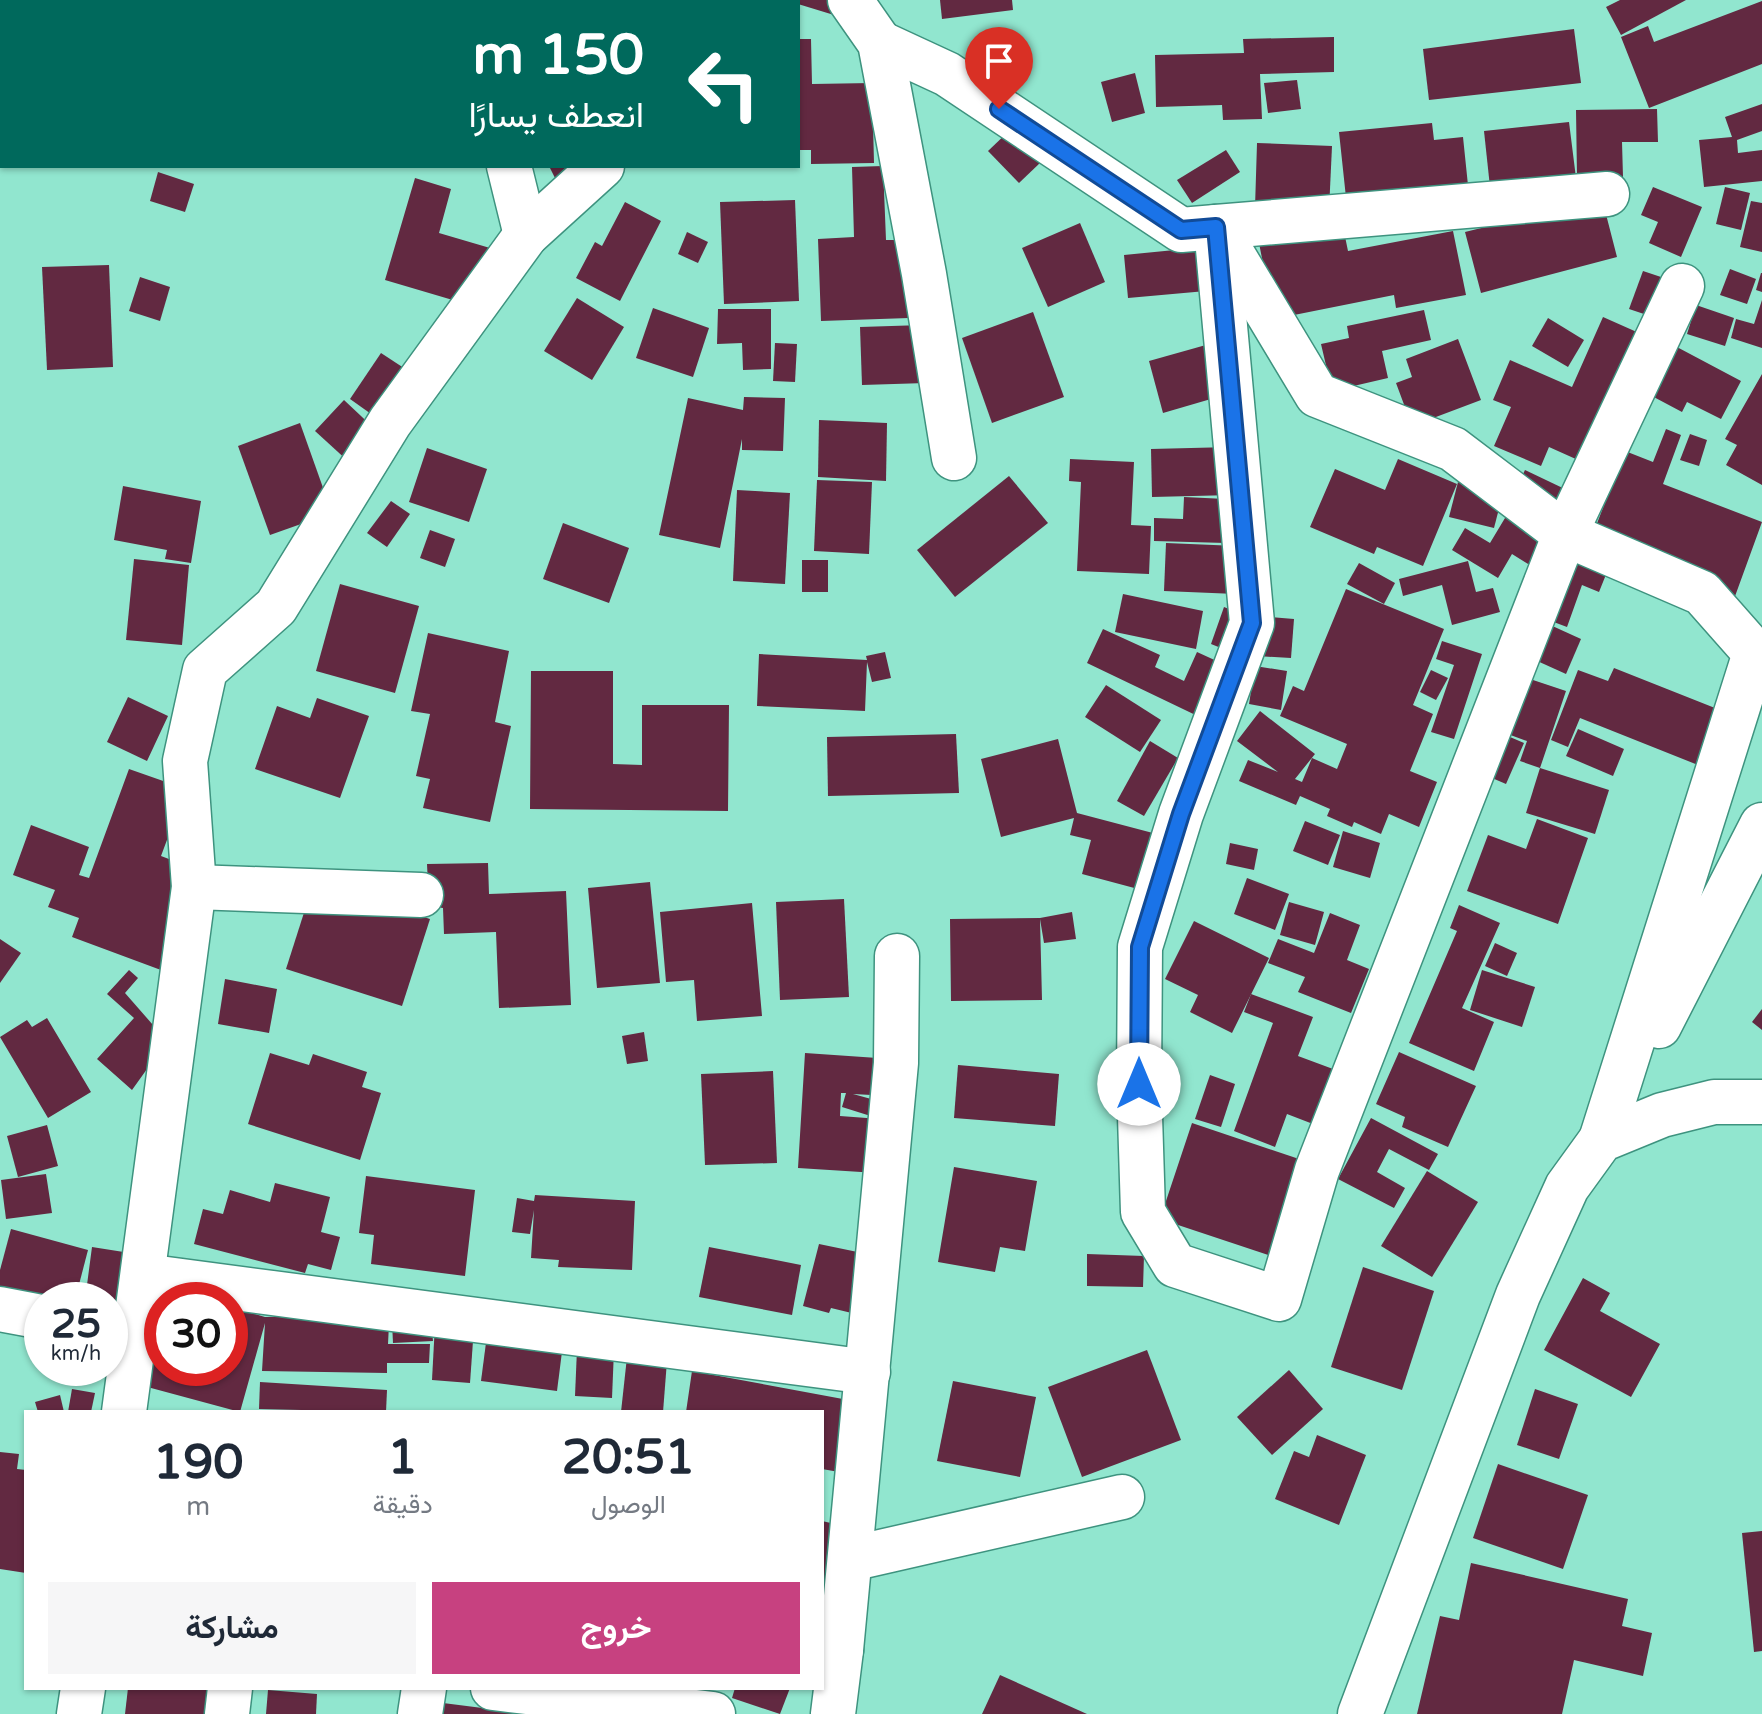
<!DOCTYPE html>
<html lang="ar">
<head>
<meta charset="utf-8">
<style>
  body { margin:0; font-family:"Varela Round",Vazirmatn,sans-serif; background:#f6f6f7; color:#1f2937; direction:rtl; height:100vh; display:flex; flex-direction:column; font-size:30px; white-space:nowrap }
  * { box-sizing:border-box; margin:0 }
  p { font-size:26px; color:#747a83 }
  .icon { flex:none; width:44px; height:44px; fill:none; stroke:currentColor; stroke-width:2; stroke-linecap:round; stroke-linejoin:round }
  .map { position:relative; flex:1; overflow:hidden; direction:ltr }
  .panel { position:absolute; left:24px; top:1410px; width:800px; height:280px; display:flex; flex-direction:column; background:#fff; border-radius:0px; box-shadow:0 2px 6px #0004; direction:rtl }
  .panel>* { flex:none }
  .guide { position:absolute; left:0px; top:0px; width:800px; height:168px; box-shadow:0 2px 6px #0004; direction:rtl; background:#00695c; color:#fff; overflow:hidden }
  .speed { position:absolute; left:24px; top:1282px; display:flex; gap:16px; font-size:40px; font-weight:700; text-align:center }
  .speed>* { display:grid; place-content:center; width:104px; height:104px; border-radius:50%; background:#fff; box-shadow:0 2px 6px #0004; line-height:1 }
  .speed small { font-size:20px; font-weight:400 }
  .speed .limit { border:12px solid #d22; background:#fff; color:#111 }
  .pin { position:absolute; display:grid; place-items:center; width:68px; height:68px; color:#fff; margin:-82px -34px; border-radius:50% 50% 50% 0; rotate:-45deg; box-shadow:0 0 8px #0007 }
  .pin .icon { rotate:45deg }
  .me { position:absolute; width:88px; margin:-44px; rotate:0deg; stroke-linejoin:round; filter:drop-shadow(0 0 6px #0008) }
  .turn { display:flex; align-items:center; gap:28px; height:168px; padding:0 24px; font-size:36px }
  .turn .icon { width:104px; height:104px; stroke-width:2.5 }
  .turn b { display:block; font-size:56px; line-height:68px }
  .eta { display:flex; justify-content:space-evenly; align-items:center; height:136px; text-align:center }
  .eta b { font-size:48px; font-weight:700; line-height:56px }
  .primary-button { display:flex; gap:16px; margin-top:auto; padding:16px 24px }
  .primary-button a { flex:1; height:92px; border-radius:0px; background:#c74180; color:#fff; font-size:32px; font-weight:700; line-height:92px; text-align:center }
  .primary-button a+a { background:#f6f6f7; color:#1f2937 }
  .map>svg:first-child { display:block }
</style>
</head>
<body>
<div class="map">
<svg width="1762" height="1714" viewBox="0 0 1762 1714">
  <rect width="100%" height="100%" fill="#91e6cf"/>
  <g fill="#622941">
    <polygon points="798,0 839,0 834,15 798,4"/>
    <polygon points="940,0 1012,0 1013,10 942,19"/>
    <polygon points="1620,0 1686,0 1621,35 1606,7"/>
    <polygon points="1762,1 1762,64 1649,108 1621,37 1648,26 1654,42"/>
    <polygon points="1574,29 1581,83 1429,100 1423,49"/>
    <polygon points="1334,37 1334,72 1260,74 1262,119 1223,120 1222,105 1156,107 1155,55 1244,53 1243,39"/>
    <polygon points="798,39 811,39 812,84 872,83 874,163 811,164 811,150 798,150"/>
    <polygon points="1135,73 1145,113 1112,122 1101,82"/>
    <polygon points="1297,80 1301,109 1268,113 1264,83"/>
    <polygon points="1762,104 1762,131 1737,140 1738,153 1762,150 1762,181 1704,187 1699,140 1732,137 1725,117"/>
    <polygon points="1657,109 1658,142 1622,142 1623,177 1577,177 1576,110"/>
    <polygon points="1569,122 1576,178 1490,187 1484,131"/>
    <polygon points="1432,123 1434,140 1463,137 1469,195 1347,207 1339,132"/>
    <polygon points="1010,130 1041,162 1019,183 988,151"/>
    <polygon points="1257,143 1332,146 1329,210 1255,207"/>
    <polygon points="1226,150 1240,172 1192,203 1177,180"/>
    <polygon points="549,166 596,166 558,184"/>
    <polygon points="883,166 886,240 906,240 909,318 821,321 818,239 854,237 852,167"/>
    <polygon points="158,172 194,184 185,212 150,201"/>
    <polygon points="415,178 451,189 439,233 490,248 473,306 385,280"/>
    <polygon points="1653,187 1702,207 1681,257 1649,243 1658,222 1641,215"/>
    <polygon points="1725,187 1750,193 1741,230 1716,224"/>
    <polygon points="1600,191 1617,257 1481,293 1465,232 1570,206"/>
    <polygon points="795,200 799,301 724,304 720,202"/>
    <polygon points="1751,201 1762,203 1762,252 1740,247"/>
    <polygon points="625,202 661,221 620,301 576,278 595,242 602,246"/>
    <polygon points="1342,222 1348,251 1453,231 1466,295 1396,308 1394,295 1274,319 1258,238"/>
    <polygon points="1080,223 1105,282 1048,307 1022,248"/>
    <polygon points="1199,228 1206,291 1128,298 1124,255 1185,249"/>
    <polygon points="687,232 708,242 698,263 678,254"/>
    <polygon points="109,265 113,367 47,370 42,267"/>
    <polygon points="1730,269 1756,279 1747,304 1720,295"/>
    <polygon points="1643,271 1670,280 1656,318 1629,309"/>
    <polygon points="1761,273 1762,273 1762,292 1756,290"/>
    <polygon points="140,277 170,287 160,321 129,311"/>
    <polygon points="577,298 624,327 592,380 544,351"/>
    <polygon points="1762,300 1762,348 1731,338 1736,319 1754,324"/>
    <polygon points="1696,305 1734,318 1725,346 1687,334"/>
    <polygon points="653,308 709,328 693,377 636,358"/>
    <polygon points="718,309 771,309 771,369 743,370 742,343 717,344"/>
    <polygon points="1424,310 1431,340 1382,351 1388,378 1332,391 1321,344 1349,338 1347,326"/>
    <polygon points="1033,312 1064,397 992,423 962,338"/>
    <polygon points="1603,317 1648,337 1617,407 1603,401 1578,460 1549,447 1541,466 1494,446 1511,407 1493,400 1510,360 1572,387"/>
    <polygon points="1548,318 1584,340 1568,367 1532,346"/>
    <polygon points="923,325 926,383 862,385 860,327"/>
    <polygon points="1458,339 1481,400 1412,426 1396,383 1412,377 1406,359"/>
    <polygon points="775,343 797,344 795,382 773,381"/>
    <polygon points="1213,343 1228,394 1163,413 1149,361"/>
    <polygon points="1675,346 1741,381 1721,419 1687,402 1682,412 1650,395"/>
    <polygon points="381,353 413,374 381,421 350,399"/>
    <polygon points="1762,374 1762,485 1726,465 1737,445 1725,439"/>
    <polygon points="744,397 785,398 783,451 742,450 742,439 720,548 659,535 688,398 743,410"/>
    <polygon points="344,400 378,432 350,463 315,431"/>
    <polygon points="819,420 887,423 886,481 818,477"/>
    <polygon points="300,423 332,513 270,535 238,446"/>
    <polygon points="1666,429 1681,435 1663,484 1762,522 1734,599 1589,544 1625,451 1653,462"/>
    <polygon points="1690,434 1707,440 1699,466 1680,460"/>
    <polygon points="1231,447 1233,495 1152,497 1151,449"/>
    <polygon points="427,448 487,469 469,522 409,502"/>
    <polygon points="1070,459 1134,462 1131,525 1151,526 1149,574 1077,571 1081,482 1069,481"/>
    <polygon points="1398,459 1457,484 1423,566 1377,547 1374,554 1310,527 1335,469 1385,490"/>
    <polygon points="1525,470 1569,491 1559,512 1515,491"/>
    <polygon points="1009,476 1048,523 955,597 917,550"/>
    <polygon points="817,480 872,482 869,554 814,551"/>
    <polygon points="1458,482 1503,493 1494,528 1449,517"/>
    <polygon points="123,486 201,501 191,563 165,559 167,550 114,540"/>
    <polygon points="737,490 790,493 785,584 733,581"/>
    <polygon points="1184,497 1226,499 1226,543 1154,541 1154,518 1183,519"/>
    <polygon points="391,501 410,514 387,547 367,533"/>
    <polygon points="1511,508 1553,535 1533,567 1512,554 1498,578 1452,550 1465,528 1490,543"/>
    <polygon points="563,523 629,548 609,603 543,579"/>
    <polygon points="430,530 455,539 445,567 420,558"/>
    <polygon points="1166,543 1237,546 1236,594 1164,591"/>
    <polygon points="1567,551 1609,567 1599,592 1582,585 1567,627 1543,618"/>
    <polygon points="134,559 189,565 182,645 126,640"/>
    <rect x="802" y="560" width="26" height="32"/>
    <polygon points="1468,561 1476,592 1493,588 1500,612 1452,625 1442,585 1403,596 1399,579"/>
    <polygon points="1359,563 1395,583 1384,604 1347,584"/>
    <polygon points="340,584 419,606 395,693 316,671"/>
    <polygon points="1346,589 1444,629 1413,705 1433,714 1410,771 1437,782 1419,827 1389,814 1381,834 1354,822 1352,827 1327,816 1330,809 1300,796 1296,805 1239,781 1248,760 1278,772 1237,741 1260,711 1315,754 1295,779 1302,782 1312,758 1337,769 1347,744 1280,716 1293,686 1304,691"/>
    <polygon points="1123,594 1203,611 1196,649 1115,632"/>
    <polygon points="1224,607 1239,613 1226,650 1211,644"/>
    <polygon points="1260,616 1294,619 1291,658 1257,656"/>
    <polygon points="1537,619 1581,639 1566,674 1522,654"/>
    <polygon points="1103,629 1160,655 1155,667 1184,681 1197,652 1232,668 1208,721 1087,663"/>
    <polygon points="428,633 509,651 495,722 511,726 490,822 423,808 430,779 416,776 430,714 411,711"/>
    <polygon points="1442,641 1482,654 1454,739 1431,732 1454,665 1436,659"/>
    <polygon points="885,652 891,678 872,682 867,662 865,711 757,706 759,654 867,660 866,656"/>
    <polygon points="1255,666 1287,671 1281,710 1249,704"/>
    <polygon points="1614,668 1720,710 1698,765 1580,718 1568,747 1551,740 1578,670 1608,681"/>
    <polygon points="1431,670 1448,678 1436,700 1420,692"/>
    <polygon points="531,671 613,671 613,764 642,765 642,705 729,705 728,811 530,809"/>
    <polygon points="1524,677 1566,691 1540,768 1520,761 1527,741 1505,733"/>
    <polygon points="1106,685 1161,720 1140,752 1085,717"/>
    <polygon points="128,697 168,716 147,761 107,742"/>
    <polygon points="317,698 369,716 340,798 255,769 277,706 310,718"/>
    <polygon points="1578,729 1624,749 1613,776 1566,756"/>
    <polygon points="956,734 959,793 828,796 827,737"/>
    <polygon points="1503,734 1524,743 1506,784 1485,775"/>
    <polygon points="1058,739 1077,813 1168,837 1153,893 1082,874 1091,840 1070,835 1074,818 1001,837 981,759"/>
    <polygon points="1150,741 1178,758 1144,816 1117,801"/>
    <polygon points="1540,768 1609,790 1595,834 1526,813"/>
    <polygon points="129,769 186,789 161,856 190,867 169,973 72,937 79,918 48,907 55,890 13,875 31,825 89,847 79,875 89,878"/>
    <polygon points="1537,819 1588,838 1558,924 1467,891 1488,835 1526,849"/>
    <polygon points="1305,821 1340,835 1328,865 1293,851"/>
    <polygon points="1343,831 1380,843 1370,878 1333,867"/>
    <polygon points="1230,843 1258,849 1254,870 1226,864"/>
    <polygon points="488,863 489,894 566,891 571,1005 499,1008 496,932 444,934 443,908 429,906 427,864"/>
    <polygon points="1247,878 1289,894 1275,930 1234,914"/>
    <polygon points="650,882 660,983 597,988 588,888"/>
    <polygon points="350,893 430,919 402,1006 286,969 309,897"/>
    <polygon points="844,899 849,997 780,1000 776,902"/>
    <polygon points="1289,902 1324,912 1315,945 1280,935"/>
    <polygon points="752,903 762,1016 697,1021 694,980 666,982 660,912"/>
    <polygon points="1459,905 1500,923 1462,1008 1494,1022 1474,1071 1409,1043 1457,931 1450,928"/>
    <polygon points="1072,912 1076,939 1044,943 1040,919 1042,1000 951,1001 950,919 1040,918"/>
    <polygon points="1330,913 1360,925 1347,960 1369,969 1351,1013 1298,992 1305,977 1268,963 1278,939 1314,953"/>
    <polygon points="1194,921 1269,958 1232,1033 1190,1012 1198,995 1165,979"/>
    <polygon points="0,939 21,953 0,983"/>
    <polygon points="1495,943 1517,953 1507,976 1485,966"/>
    <polygon points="129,970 138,978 125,993 167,1041 132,1090 97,1059 134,1018 107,994"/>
    <polygon points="1482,970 1535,987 1522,1027 1470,1010"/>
    <polygon points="225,979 277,989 269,1033 218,1024"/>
    <polygon points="1251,994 1313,1017 1298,1056 1333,1069 1313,1124 1287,1114 1275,1147 1234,1131 1273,1023 1244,1012"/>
    <polygon points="1762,1009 1762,1030 1752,1022"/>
    <polygon points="47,1018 91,1092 48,1118 0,1037 27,1020 32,1027"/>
    <polygon points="644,1032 648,1061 627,1064 622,1036"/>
    <polygon points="1399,1052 1476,1086 1448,1147 1402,1127 1405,1117 1376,1104"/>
    <polygon points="270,1053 309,1065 313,1054 367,1072 362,1087 381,1093 360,1160 248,1124"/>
    <polygon points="805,1053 892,1059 890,1096 853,1094 882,1102 877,1118 842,1107 846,1093 841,1093 840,1116 880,1119 877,1173 798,1168"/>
    <polygon points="958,1065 1059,1074 1055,1126 954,1118"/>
    <polygon points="773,1071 777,1163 705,1165 701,1074"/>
    <polygon points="1210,1075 1235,1084 1221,1127 1195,1119"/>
    <polygon points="1371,1118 1438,1154 1429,1170 1389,1149 1377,1172 1405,1188 1394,1208 1338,1179"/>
    <polygon points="1192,1123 1305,1161 1274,1257 1160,1219"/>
    <polygon points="47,1125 58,1166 18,1177 7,1136"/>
    <polygon points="954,1167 1037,1181 1025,1251 1000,1247 995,1272 938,1262"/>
    <polygon points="1427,1171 1478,1202 1432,1277 1381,1246"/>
    <polygon points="46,1174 52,1213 6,1219 1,1180"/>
    <polygon points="366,1176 475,1190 465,1276 371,1264 374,1235 359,1233"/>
    <polygon points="275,1183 330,1197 321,1232 340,1237 331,1270 308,1264 305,1273 194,1244 203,1209 223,1214 230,1190 270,1202"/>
    <polygon points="535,1195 635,1201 632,1270 558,1267 559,1260 531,1258 534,1210 530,1234 512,1232 517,1198 534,1201"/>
    <polygon points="11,1229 88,1250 75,1300 43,1300 0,1288 0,1270"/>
    <polygon points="819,1244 872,1255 864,1316 831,1308 829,1313 803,1306"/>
    <polygon points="92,1247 130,1253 123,1309 110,1307 110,1300 85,1300"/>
    <polygon points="709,1247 801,1265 792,1315 699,1297"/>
    <polygon points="1087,1254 1144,1256 1143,1287 1087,1286"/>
    <polygon points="1363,1267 1434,1291 1402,1390 1331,1367"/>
    <polygon points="1583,1278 1610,1293 1600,1311 1660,1344 1631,1397 1544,1350"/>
    <polygon points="230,1307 265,1317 347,1316 389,1324 388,1344 430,1344 429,1363 387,1363 387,1373 262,1371 265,1323 240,1412 140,1385 161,1310 162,1368 230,1368"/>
    <polygon points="431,1321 433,1341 393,1343 392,1322"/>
    <polygon points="435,1324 474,1327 470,1383 432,1380"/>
    <polygon points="487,1335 563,1344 557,1391 481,1381"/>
    <polygon points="577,1349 614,1350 612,1398 575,1396"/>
    <polygon points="1147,1350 1181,1440 1082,1477 1048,1387"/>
    <polygon points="627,1357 667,1361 663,1412 621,1412"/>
    <polygon points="1289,1370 1323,1409 1272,1455 1237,1417"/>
    <polygon points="692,1371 859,1402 856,1475 822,1469 822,1412 686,1412"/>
    <polygon points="953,1381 1036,1397 1020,1477 937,1461"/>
    <polygon points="260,1382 387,1390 386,1412 259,1409"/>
    <polygon points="72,1389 95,1393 91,1412 68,1412"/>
    <polygon points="1535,1389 1578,1404 1559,1459 1517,1445"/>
    <polygon points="60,1395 64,1412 38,1412 35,1402"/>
    <polygon points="1317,1435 1366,1455 1339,1525 1275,1499 1294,1451 1309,1457"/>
    <polygon points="0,1452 19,1454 17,1469 26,1470 26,1573 0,1569"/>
    <polygon points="1498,1464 1588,1495 1563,1569 1473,1538"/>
    <polygon points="822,1521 844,1526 837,1618 822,1615"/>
    <polygon points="1762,1531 1762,1651 1754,1652 1742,1533"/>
    <polygon points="1471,1563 1628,1599 1622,1626 1652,1633 1643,1676 1574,1660 1562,1714 1417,1714 1440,1616 1459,1620"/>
    <polygon points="1000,1675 1087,1714 982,1714"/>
    <polygon points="128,1688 210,1688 207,1714 125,1714"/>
    <polygon points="735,1688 790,1688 780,1714 732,1698"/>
    <polygon points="268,1690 317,1694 316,1714 266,1714"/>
    <polygon points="443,1703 513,1712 513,1714 442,1714"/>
  </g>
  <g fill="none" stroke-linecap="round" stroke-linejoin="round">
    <g stroke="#3e937f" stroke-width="47">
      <g id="minor">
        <polyline points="473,0 473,2"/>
        <polyline points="850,0 880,43 924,274 954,458"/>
        <polyline points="732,2 733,0"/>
        <polyline points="880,43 947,74 1181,230 1216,227 1317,395 1453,449 1565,534 1702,593 1755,653 1601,1140"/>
        <polyline points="509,166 526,235"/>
        <polyline points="1607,194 1216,227 1252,623 1181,814 1140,947 1139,1084 1143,1212 1175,1265 1279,1299 1317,1170 1565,534 1682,286"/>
        <polyline points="194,887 421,895"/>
        <polyline points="1659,1026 1762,825"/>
        <polyline points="144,1276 868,1372"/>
        <polyline points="0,1309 42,1317"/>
        <polyline points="124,1412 194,887 185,761 205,670 276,607 390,422 526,235 602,166"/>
        <polyline points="850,1559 1122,1497"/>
        <polyline points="822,1648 841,1650 896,1063 897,956"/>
        <polyline points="493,1688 713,1714"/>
        <polyline points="79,1714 83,1688"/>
        <polyline points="227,1714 230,1688"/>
        <polyline points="420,1714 424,1688"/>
        <polyline points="833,1714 841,1650"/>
      </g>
    </g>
    <g stroke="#3e937f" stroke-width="47">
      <polyline id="major" points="1360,1714 1518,1295 1567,1187 1601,1140 1662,1115 1714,1102 1762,1102"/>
    </g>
    <use href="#minor" stroke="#fff" stroke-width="44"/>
    <use href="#major" stroke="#fff" stroke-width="44"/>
  </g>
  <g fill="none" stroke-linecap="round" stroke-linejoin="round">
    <g stroke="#114b97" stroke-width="20">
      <polyline id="route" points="999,109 1181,230 1216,227 1252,623 1181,814 1140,947 1139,1084"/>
    </g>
    <use href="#route" stroke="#1a73e8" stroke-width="14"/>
  </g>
</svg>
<div class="speed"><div>25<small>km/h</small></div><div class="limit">30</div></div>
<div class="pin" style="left:999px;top:109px;background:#d93025"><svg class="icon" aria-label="arrive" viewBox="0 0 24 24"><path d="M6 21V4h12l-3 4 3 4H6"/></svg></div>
<svg class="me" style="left:1139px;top:1084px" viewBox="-20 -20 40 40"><circle r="19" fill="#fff"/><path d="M0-13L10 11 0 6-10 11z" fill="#1a73e8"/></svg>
<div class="guide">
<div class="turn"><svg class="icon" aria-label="left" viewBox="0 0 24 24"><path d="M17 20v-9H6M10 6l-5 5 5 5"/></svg><div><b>150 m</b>انعطف يسارًا</div></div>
</div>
<section class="panel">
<div class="eta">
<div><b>20:51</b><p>الوصول</p></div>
<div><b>1</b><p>دقيقة</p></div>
<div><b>190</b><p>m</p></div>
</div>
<div class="primary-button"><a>خروج</a><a>مشاركة</a></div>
</section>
</div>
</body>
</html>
